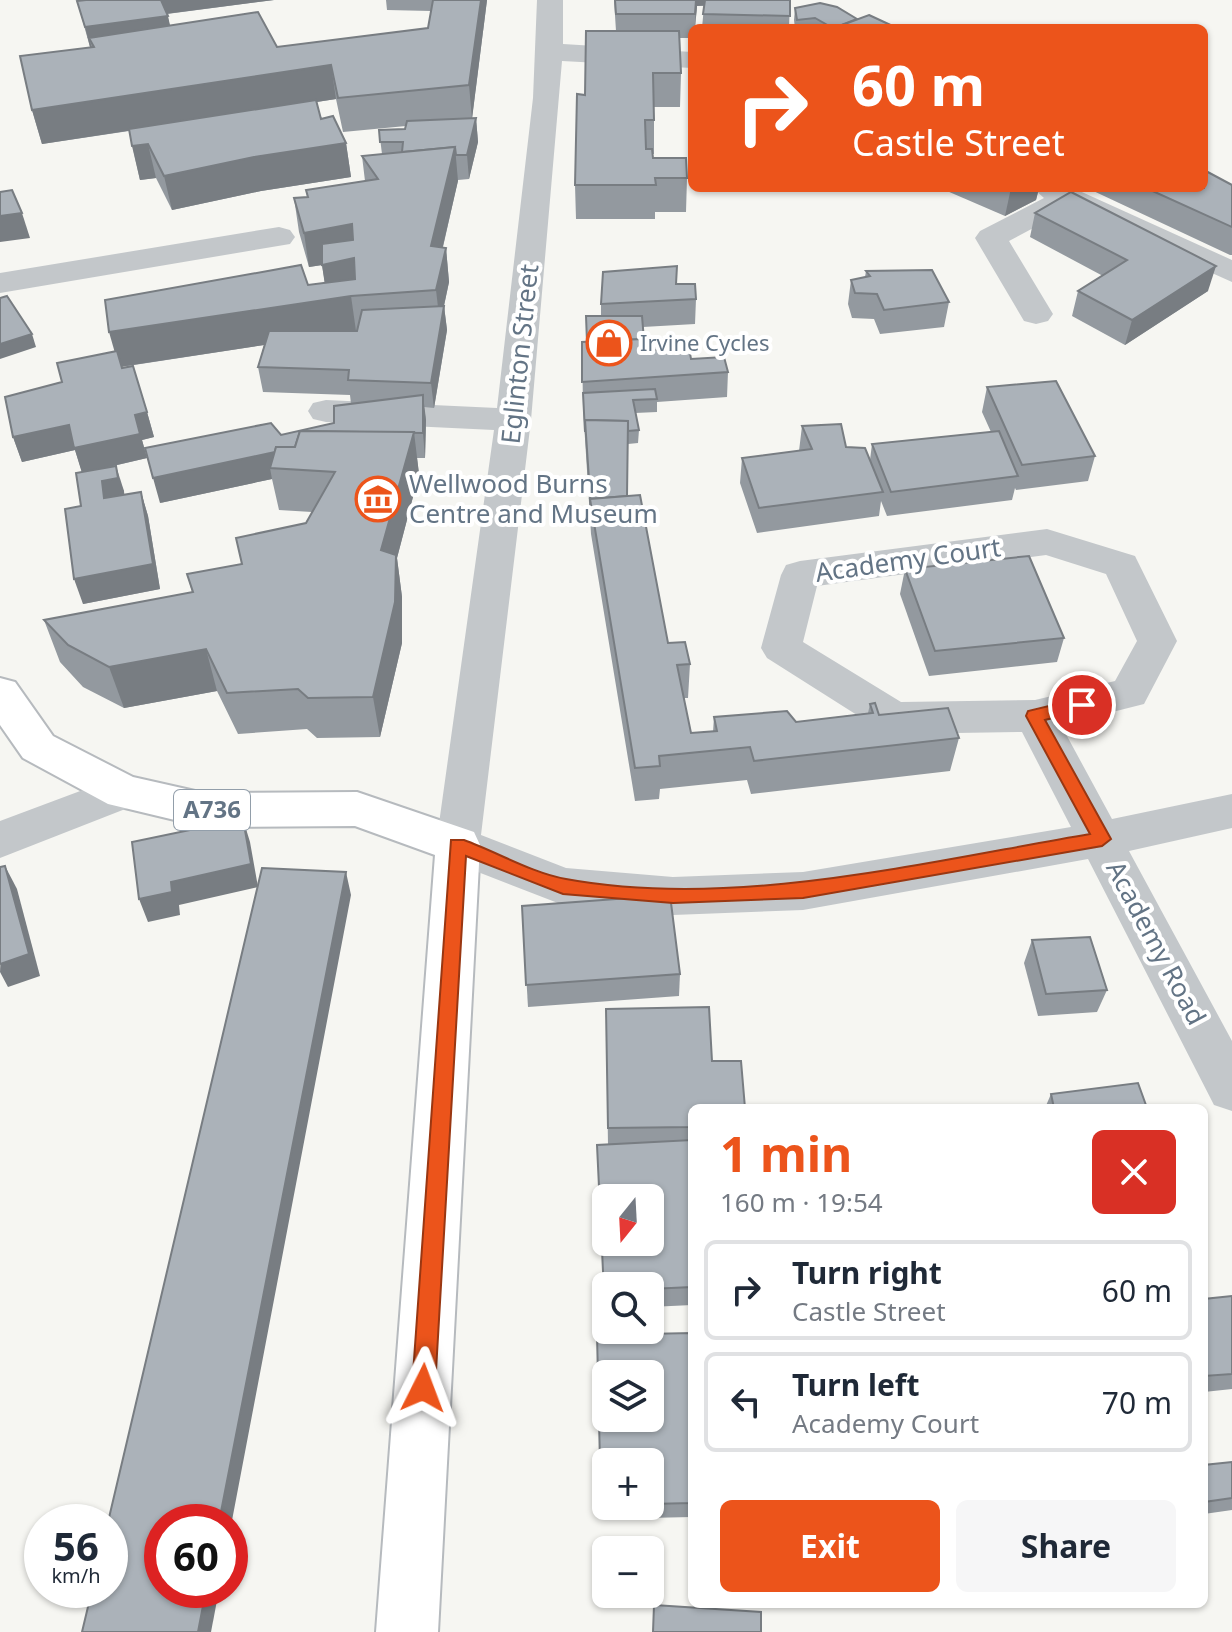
<!DOCTYPE html>
<html lang="en">
<head>
<meta charset="utf-8">
<style>
  body { margin:0; font-family:"Noto Sans",sans-serif; background:#f6f6f7; color:#1f2937; height:100vh; display:flex; flex-direction:column; font-size:30px; white-space:nowrap }
  * { box-sizing:border-box; margin:0 }
  p { font-size:26px; color:#747a83 }
  .icon { flex:none; width:44px; height:44px; fill:none; stroke:currentColor; stroke-width:2; stroke-linecap:round; stroke-linejoin:round }
  .map { position:relative; flex:1; overflow:hidden }
  .sheet { position:absolute; left:688px; top:1104px; width:520px; height:504px; display:flex; flex-direction:column; background:#fff; border-radius:12px; box-shadow:0 2px 6px #0004 }
  .sheet>* { flex:none }
  .hud { position:absolute; left:688px; top:24px; width:520px; height:168px; border-radius:12px; box-shadow:0 2px 6px #0004; background:#ec541b; color:#fff; overflow:hidden }
  .needle { width:52px; rotate:198deg }
  .controls { position:absolute; left:592px; top:1184px; display:grid; gap:16px }
  .controls a { display:grid; place-items:center; width:72px; height:72px; border-radius:12px; background:#fff; box-shadow:0 2px 6px #0004; font-size:40px }
  .speed { position:absolute; left:24px; top:1504px; display:flex; gap:16px; font-size:40px; font-weight:700; text-align:center }
  .speed>* { display:grid; place-content:center; width:104px; height:104px; border-radius:50%; background:#fff; box-shadow:0 2px 6px #0004; line-height:1 }
  .speed small { font-size:20px; font-weight:400 }
  .speed .limit { border:12px solid #d22; background:#fff; color:#111 }
  .pin { position:absolute; display:grid; place-items:center; width:68px; height:68px; color:#fff; margin:-34px; border:4px solid #fff; border-radius:50%; box-shadow:0 2px 8px #0007 }
  .me { position:absolute; width:88px; margin:-44px; rotate:3deg; stroke-linejoin:round; filter:drop-shadow(0 0 6px #0008) }
  .turn { display:flex; align-items:center; gap:28px; height:168px; padding:0 32px; font-size:36px }
  .turn .icon { width:104px; height:104px; stroke-width:2.5 }
  .turn b { display:block; font-size:56px; line-height:68px }
  .round { display:grid; place-items:center; flex:none; width:84px; height:84px; border-radius:12px; background:#f6f6f7 }
  .headline { display:flex; align-items:center; justify-content:space-between; height:136px; padding:0 32px }
  h1 { font-size:48px; font-weight:700; line-height:60px; color:#ec541b }
  .button { display:flex; gap:16px; margin-top:auto; padding:16px 32px }
  .button a { flex:1; height:92px; border-radius:12px; background:#ec541b; color:#fff; font-size:32px; font-weight:700; line-height:92px; text-align:center }
  .button a+a { background:#f6f6f7; color:#1f2937 }
  ul { padding:0; list-style:none }
  li { display:flex; align-items:center; gap:24px; height:100px; margin:0 16px 12px; padding:0 16px; border:4px solid #e0e1e3; border-radius:12px }
  li div { flex:1 }
  li b { display:block; font-size:30px }
  li em { font-style:normal }
  .map>svg:first-child { display:block }
</style>
</head>
<body>
<div class="map">
<svg width="1232" height="1632" viewBox="0 0 1232 1632">
  <rect width="100%" height="100%" fill="#f6f6f2"/>
  <g fill="none" stroke-linecap="round" stroke-linejoin="round">
    <g stroke="#b6babe" stroke-width="4">
      <polygon id="major" points="0,678 15,682 53,736 133,777 204,793 357,792 474,832 480,845 438,1632 376,1632 435,855 355,826 204,827 108,804 23,758 0,725"/>
    </g>
    <g fill="#c3c7ca" fill-rule="evenodd">
      <path d="M537 0H563V44L692 52V68L562 61 531 420 481 835 566 868 673 877 803 872 1071 827 1022 732 894 734 879 729 767 658 761 648 781 575 786 565 800 561 1047 529 1135 556 1177 641 1144 704 1061 725 1112 819 1232 794V828L1129 851 1232 1041V1111L1214 1105 1088 859 803 910 673 915 563 905 442 858 436 845 494 430 326 422 313 419 308 411 313 403 326 400 497 408 533 98ZM1046 555 1106 574 1137 641 1115 681 1035 700 901 702 803 642 817 586Z"/>
      <polygon points="1033,188 1073,188 1232,260 1232,282 1069,209 1009,241 1053,314 1048,321 1036,324 1024,321 975,238 980,231 1044,198"/>
      <polygon points="279,227 290,230 295,237 290,244 0,293 0,273"/>
      <polygon points="123,775 138,780 145,792 138,804 0,858 0,821"/>
    </g>
    <use href="#major" fill="#fff" fill-rule="evenodd"/>
  </g>
  <g fill="#93999f" fill-rule="evenodd">
    <polygon points="86,0 274,0 167,14 170,26 277,47 428,28 431,11 387,10 386,0 487,0 472,118 476,118 478,142 469,179 458,180 443,247 446,248 449,282 444,306 447,330 434,408 424,407 426,420 425,458 417,458 419,474 397,558 402,597 402,643 380,737 317,738 307,729 238,734 217,691 124,708 83,687 60,662 44,620 192,592 187,574 242,564 306,523 312,512 279,510 272,479 160,503 281,435 334,423 351,404 350,395 263,392 258,367 264,345 121,367 147,412 154,437 142,440 147,458 109,467 124,491 124,495 141,492 148,516 160,589 83,604 81,506 82,472 75,450 22,462 13,437 62,382 114,352 308,285 325,283 322,265 309,267 299,232 294,198 307,197 306,190 365,181 362,156 382,154 379,130 405,129 406,126 343,132 336,99 317,102 321,119 346,143 351,177 261,191 172,210 156,178 140,180 129,131 42,144 32,110 90,47 77,1"/>
    <polygon points="614,0 790,0 789,28 702,28 704,6 697,6 695,28 692,28 692,38 679,38 681,73 680,107 654,107 654,154 653,154 653,158 687,178 686,212 655,212 655,219 576,219 575,185 585,95 616,31"/>
    <polygon points="795,8 857,19 897,28 795,28 794,20"/>
    <polygon points="1232,185 1232,255 1230,255 1087,188 1204,188"/>
    <polygon points="940,188 1039,188 1036,200 1005,216"/>
    <polygon points="1035,213 1208,291 1125,345 1072,316 1078,291 1103,276 1030,237"/>
    <polygon points="866,271 949,302 944,327 880,334 874,319 852,318 848,304 851,280 865,277"/>
    <polygon points="676,284 696,299 695,324 643,327 644,340 681,348 691,359 728,372 727,397 657,402 657,412 635,413 639,430 638,443 628,444 627,496 668,643 690,664 688,698 684,698 691,733 713,732 714,717 796,722 868,713 870,704 879,715 959,738 950,771 751,794 747,780 660,789 659,799 635,801 591,534 583,407 582,342 587,342 601,316 601,304"/>
    <polygon points="987,387 1095,456 1088,481 1016,490 1015,488 1012,500 887,516 881,501 879,516 757,533 740,483 742,458 799,451 802,426 870,460 872,444 991,432 982,412"/>
    <polygon points="905,569 1064,638 1057,662 929,676 900,594"/>
    <polygon points="522,906 680,974 679,996 528,1007"/>
    <polygon points="1032,940 1107,990 1097,1012 1038,1016 1024,963"/>
    <polygon points="606,1009 692,1108 692,1305 650,1307 650,1286 606,1286 606,1310 605,1310 597,1145 608,1145"/>
    <polygon points="1051,1094 1147,1108 1045,1108"/>
    <polygon points="1232,1296 1232,1389 1204,1392 1204,1299"/>
    <path d="M692 1333V1517L601 1519 597 1335ZM606 1462H650V1506H606Z"/>
    <polygon points="1232,1462 1232,1510 1204,1514 1204,1465"/>
  </g>
  <g fill="#787d82">
    <polygon points="106,0 274,0 111,21"/>
    <polygon points="481,0 487,0 472,119 469,85"/>
    <polygon points="696,0 757,0 697,6 695,28"/>
    <polygon points="168,16 173,40 89,38 93,51 91,51 85,27"/>
    <polygon points="331,65 336,99 42,144 32,110"/>
    <polygon points="476,118 478,142 469,179 467,155"/>
    <polygon points="346,143 351,177 261,191 172,210 164,176 254,157"/>
    <polygon points="148,144 156,178 140,180 132,146"/>
    <polygon points="455,147 458,181 435,280 431,246"/>
    <polygon points="1011,188 1039,188 1036,200 1005,216"/>
    <polygon points="22,213 30,238 0,242 0,216"/>
    <polygon points="352,224 359,293 327,299 322,265 309,267 304,233"/>
    <polygon points="446,248 449,282 440,324 436,290"/>
    <polygon points="1216,266 1208,291 1125,345 1132,320"/>
    <polygon points="351,296 356,331 119,367 109,332"/>
    <polygon points="444,306 447,330 434,408 431,383"/>
    <polygon points="32,334 36,347 0,359 0,344"/>
    <polygon points="423,395 426,420 425,458 423,433"/>
    <polygon points="147,412 154,437 142,440 147,458 82,473 75,450 22,462 13,437 69,425"/>
    <polygon points="414,432 419,474 397,558 402,597 402,643 380,737 373,697 381,550"/>
    <polygon points="360,434 270,468 272,479 160,503 153,478"/>
    <polygon points="116,466 124,491 125,503 104,498 102,481"/>
    <polygon points="141,492 148,516 160,589 83,604 74,579"/>
    <polygon points="206,649 217,691 124,708 109,667"/>
    <polygon points="243,819 250,842 258,887 179,905 180,915 148,922 139,899 171,882"/>
    <polygon points="5,866 17,889 40,976 8,987 0,972"/>
    <polygon points="346,872 351,895 230,1531 230,1522 219,1522"/>
    <polygon points="206,1590 219,1590 211,1632 198,1632"/>
  </g>
  <g fill="#abb2b9" stroke="#787d82" stroke-width="2" fill-rule="evenodd">
    <polygon points="86,0 161,0 168,16 85,27 77,1"/>
    <polygon points="433,0 481,0 469,85 338,98 331,65 32,110 20,56 94,47 89,38 258,12 277,47 428,28"/>
    <polygon points="615,0 696,0 695,14 616,14"/>
    <polygon points="705,0 790,0 790,16 703,14"/>
    <polygon points="820,3 837,7 857,19 839,26 831,27 815,18 797,20 795,8"/>
    <polygon points="869,15 897,28 834,28"/>
    <polygon points="586,31 679,31 681,73 653,73 654,120 645,120 646,149 652,149 653,158 686,158 687,178 655,178 656,185 575,185 577,94 585,95"/>
    <polygon points="316,100 321,119 333,116 346,143 254,157 164,176 148,144 132,146 129,129"/>
    <polygon points="476,118 467,155 456,155 455,147 402,152 403,142 380,142 379,130 405,129 407,121"/>
    <polygon points="455,147 431,246 446,248 436,290 351,296 109,332 105,300 301,265 308,285 355,279 354,258 322,265 322,244 353,240 352,224 304,233 294,198 308,197 306,190 378,179 362,156"/>
    <polygon points="1204,170 1232,185 1232,227 1146,188 1204,188"/>
    <polygon points="12,190 22,213 0,216 0,192"/>
    <polygon points="1071,192 1216,266 1132,320 1078,291 1127,260 1035,213"/>
    <polygon points="677,266 676,284 695,284 696,299 601,304 603,272"/>
    <polygon points="932,270 949,302 884,310 877,294 855,293 851,280 870,276 866,271"/>
    <polygon points="7,296 32,334 0,344 0,298"/>
    <polygon points="444,306 431,383 348,380 349,370 258,367 269,331 357,331 362,310"/>
    <polygon points="586,316 642,316 644,340 678,337 681,348 643,351 642,339 587,342"/>
    <polygon points="642,339 643,351 689,348 691,359 724,357 728,372 582,382 582,342"/>
    <polygon points="117,351 122,368 133,366 147,412 135,415 140,434 74,448 69,425 13,437 5,397 62,382 57,363"/>
    <polygon points="1056,381 1095,456 1022,465 987,387"/>
    <polygon points="655,389 657,399 633,400 639,430 628,431 628,421 585,420 585,432 583,393"/>
    <polygon points="423,395 423,433 300,431 295,447 276,447 275,452 153,478 145,448 271,423 281,435 334,423 334,406"/>
    <polygon points="585,420 628,421 627,496 590,499 591,509"/>
    <polygon points="841,424 846,447 865,448 883,492 759,508 742,458 812,449 802,426"/>
    <polygon points="300,431 414,432 381,550 396,555 395,602 373,697 308,698 298,689 227,693 206,649 109,667 68,645 44,620 193,592 187,574 242,564 236,538 306,523 335,472 270,468 276,447 295,447"/>
    <polygon points="999,431 1018,476 891,492 872,444"/>
    <polygon points="116,466 118,478 102,481 104,498 141,492 153,564 74,579 65,509 81,506 76,473"/>
    <polygon points="640,495 668,643 685,642 690,664 677,665 691,733 717,731 714,717 787,711 796,722 873,713 870,704 875,703 879,715 948,708 959,738 754,761 750,747 659,756 660,766 635,768 590,499"/>
    <polygon points="1029,556 1064,638 935,651 905,569"/>
    <polygon points="243,819 251,864 171,882 172,892 139,899 132,842"/>
    <polygon points="5,866 29,954 0,964 0,867"/>
    <polygon points="262,868 346,872 219,1522 162,1522 162,1590 206,1590 198,1632 82,1632 92,1590 110,1590 110,1522 108,1522"/>
    <polygon points="670,895 680,974 526,985 522,906"/>
    <polygon points="1090,937 1107,990 1046,994 1032,940"/>
    <polygon points="709,1007 712,1061 741,1061 745,1108 692,1108 692,1127 608,1128 606,1009"/>
    <polygon points="1138,1083 1147,1108 1054,1108 1051,1094"/>
    <path d="M692 1140V1287L650 1289V1286H606V1292H604L597 1145ZM606 1198H650V1242H606Z"/>
    <polygon points="1232,1296 1232,1374 1204,1376 1204,1299"/>
    <path d="M692 1333V1503L650 1504V1462H606V1505H601L597 1335ZM606 1374H650V1418H606Z"/>
    <polygon points="1232,1462 1232,1498 1204,1502 1204,1465"/>
    <polygon points="654,1605 761,1612 761,1632 653,1632"/>
  </g>
  <path fill="#ec541b" stroke="#993712" stroke-width="2" d="M1082 698 1088 700V709L1045 720 1111 839 1102 846 803 898 673 903 563 894 466 856 435 1388 431 1396 423 1400 415 1396 412 1388 451 840H464C497 852 532 873 566 879 733 910 925 862 1090 834L1026 716 1028 711Z"/>
  <defs>
    <g id="shop-ring" transform="scale(2.3)"><circle r="9.5" fill="#fff" stroke="#ec541b" stroke-width="1.5"/><path d="M-5-2.5h2.3a2.7 3.5 0 0 1 5.4 0H5L5.5 6h-11ZM-1.5-2.5h3a1.5 2.3 0 0 0-3 0Z" fill="#ec541b"/></g>
    <g id="museum-ring" transform="scale(2.3)"><circle r="9.5" fill="#fff" stroke="#ec541b" stroke-width="1.5"/><path d="M0-6L6-3V-2H-6V-3ZM-5-1h2V3h-2ZM-1-1h2V3h-2ZM3-1h2V3H3ZM-6 4H6V6H-6Z" fill="#ec541b"/></g>
  </defs>
  <g fill-rule="evenodd">
    <use href="#shop-ring" x="609" y="343"/>
    <use href="#museum-ring" x="378" y="499"/>
  </g>
  <g text-anchor="middle" stroke-width="8" stroke-linejoin="round" paint-order="stroke">
    <g font-size="22" fill="#637485" stroke="#fff" text-anchor="start">
      <text x="640" y="351">Irvine Cycles</text>
    </g>
    <rect fill="#fff" stroke="#929eaa" stroke-width="2" x="174" y="790" width="76" height="40" rx="6"/>
    <g font-size="24" font-weight="bold" fill="#637485">
      <text x="212" y="818">A736</text>
    </g>
    <g font-size="26" fill="#637485" stroke="#fff">
      <text transform="translate(520 354) rotate(-84)" y="9">Eglinton Street</text>
      <text transform="translate(908 560) rotate(-8)" y="9">Academy Court</text>
      <text transform="translate(1156 943) rotate(62)" y="9">Academy Road</text>
    </g>
    <g font-size="26" fill="#637485" stroke="#fff" text-anchor="start">
      <text x="409" y="493">Wellwood Burns<tspan x="409" dy="30">Centre and Museum</tspan></text>
    </g>
  </g>
</svg>
<div class="controls">
<a><svg class="needle" viewBox="-14 -14 28 28"><path d="M0-13l5 13h-10z" fill="#e53935"/><path d="M0 13l5-13h-10z" fill="#747a83"/></svg></a>
<a><svg class="icon" aria-label="search" viewBox="0 0 24 24"><circle cx="10" cy="10" r="6"/><path d="M15 15l6 6"/></svg></a>
<a><svg class="icon" aria-label="layers" viewBox="0 0 24 24"><path d="M12 4l9 5-9 5-9-5zM3 14l9 5 9-5"/></svg></a>
<a>+</a>
<a>−</a>
</div>
<div class="speed"><div>56<small>km/h</small></div><div class="limit">60</div></div>
<div class="pin" style="left:1082px;top:705px;background:#d93025"><svg class="icon" aria-label="arrive" viewBox="0 0 24 24"><path d="M6 21V4h12l-3 4 3 4H6"/></svg></div>
<svg class="me" style="left:423px;top:1388px" viewBox="-20 -20 40 40"><path d="M0-17L14 15 0 8-14 15z" fill="#ec541b" stroke="#fff" stroke-width="4"/></svg>
<div class="hud">
<div class="turn"><svg class="icon" aria-label="right" viewBox="0 0 24 24"><path d="M7 20v-9h11M14 6l5 5-5 5"/></svg><div><b>60 m</b>Castle Street</div></div>
</div>
<section class="sheet">
<div class="headline"><div><h1>1 min</h1><p>160 m · 19:54</p></div><a class="round" style="background:#d93025;color:#fff"><svg class="icon" aria-label="close" viewBox="0 0 24 24"><path d="M6 6l12 12M18 6L6 18"/></svg></a></div>
<ul>
<li><svg class="icon" aria-label="right" viewBox="0 0 24 24"><path d="M7 20v-9h11M14 6l5 5-5 5"/></svg><div><b>Turn right</b><p>Castle Street</p></div><em>60 m</em></li>
<li><svg class="icon" aria-label="left" viewBox="0 0 24 24"><path d="M17 20v-9H6M10 6l-5 5 5 5"/></svg><div><b>Turn left</b><p>Academy Court</p></div><em>70 m</em></li>
</ul>
<div class="button"><a>Exit</a><a>Share</a></div>
</section>
</div>
</body>
</html>
